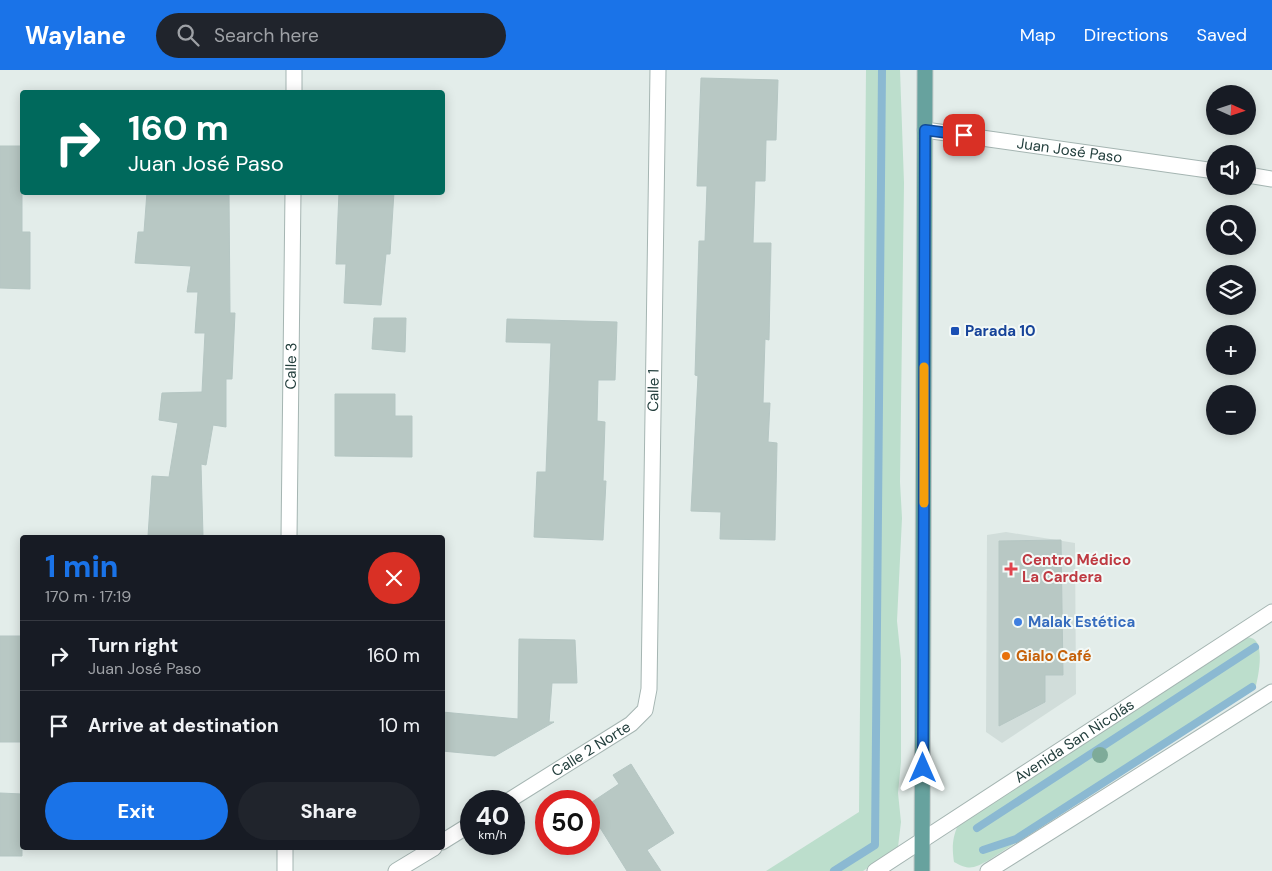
<!DOCTYPE html>
<html lang="en">
<head>
<meta charset="utf-8">
<style>
  body { margin:0; font-family:"DM Sans",sans-serif; background:#20242c; color:#f1f3f6; height:100vh; display:flex; flex-direction:column; font-size:19px; white-space:nowrap }
  * { box-sizing:border-box; margin:0 }
  p { font-size:16px; color:#9ea1a6 }
  .icon { flex:none; width:28px; height:28px; fill:none; stroke:currentColor; stroke-width:2; stroke-linecap:round; stroke-linejoin:round }
  .map { position:relative; flex:1; overflow:hidden }
  .side { position:absolute; left:20px; top:465px; width:425px; height:315px; display:flex; flex-direction:column; background:#171b24; border-radius:5px; box-shadow:0 2px 12px #0003 }
  .side>* { flex:none }
  .guide { position:absolute; left:20px; top:20px; width:425px; height:105px; border-radius:5px; box-shadow:0 2px 12px #0003; background:#00695c; color:#fff; overflow:hidden }
  .needle { width:32px; rotate:93deg }
  .buttons { position:absolute; left:1206px; top:15px; display:grid; gap:10px }
  .buttons a { display:grid; place-items:center; width:50px; height:50px; border-radius:50%; background:#171b24; box-shadow:0 2px 12px #0003; font-size:25px }
  .speed { position:absolute; left:460px; top:720px; display:flex; gap:10px; font-size:25px; font-weight:700; text-align:center }
  .speed>* { display:grid; place-content:center; width:65px; height:65px; border-radius:50%; background:#171b24; box-shadow:0 2px 12px #0003; line-height:1 }
  .speed small { font-size:12px; font-weight:400 }
  .speed .limit { border:8px solid #d22; background:#fff; color:#111 }
  .pin { position:absolute; display:grid; place-items:center; width:42px; height:42px; color:#fff; margin:-21px; border-radius:10px; box-shadow:0 2px 8px #0006 }
  .me { position:absolute; width:55px; margin:-28px; rotate:0deg; stroke-linejoin:round; filter:drop-shadow(0 0 4px #0008) }
  .turn { display:flex; align-items:center; gap:18px; height:105px; padding:0 25px; font-size:22px }
  .turn .icon { width:65px; height:65px; stroke-width:2.5 }
  .turn b { display:block; font-size:35px; line-height:42px }
  .round { display:grid; place-items:center; flex:none; width:52px; height:52px; border-radius:26px; background:#20242c }
  .head { display:flex; align-items:center; justify-content:space-between; height:85px; padding:0 25px }
  h1 { font-size:30px; font-weight:800; line-height:38px; color:#1a73e8 }
  .primary-button { display:flex; gap:10px; margin-top:auto; padding:10px 25px }
  .primary-button a { flex:1; height:58px; border-radius:30px; background:#1a73e8; color:#fff; font-size:20px; font-weight:800; line-height:58px; text-align:center }
  .primary-button a+a { background:#20242c; color:#f1f3f6 }
  ul { padding:0; list-style:none }
  li { display:flex; align-items:center; gap:15px; height:70px; padding:0 25px; border-top:1px solid #363941 }
  li div { flex:1 }
  li b { display:block; font-size:19px }
  li em { font-style:normal }
  header { display:flex; align-items:center; gap:30px; box-sizing:border-box; height:70px; padding:0 25px; background:#1a73e8; color:#fff }
  header strong { font-size:24px }
  nav { display:flex; gap:28px; margin-inline-start:auto; font-size:18px }
  .search { width:350px; height:45px; background:#20242c; display:flex; align-items:center; gap:12px; box-sizing:border-box; padding:0 18px; border-radius:28px; color:#9ea1a6; font-size:19px }
  .map>svg:first-child { display:block }
</style>
</head>
<body>
<header>
<strong>Waylane</strong>
<div class="search"><svg class="icon" aria-label="search" viewBox="0 0 24 24"><circle cx="10" cy="10" r="6"/><path d="M15 15l6 6"/></svg>Search here</div>
<nav><a>Map</a><a>Directions</a><a>Saved</a></nav>
</header>
<div class="map">
<svg width="1272" height="801" viewBox="0 0 1272 801">
  <rect width="100%" height="100%" fill="#e3edea"/>
  <polygon fill="#d1ddda" points="1006,462 1075,473 1076,624 1002,673 986,662 987,465"/>
  <g fill="#bcdecc">
    <polygon points="866,0 900,0 904,113 900,412 902,448 897,551 901,590 901,692 898,723 901,752 898,777 891,783 863,801 766,801 859,742"/>
    <path d="M1243 568C1245 568 1248 567 1251 568 1266 571 1258 609 1255 619L989 790C974 798 970 801 954 792 952 778 952 769 958 755Z"/>
  </g>
  <g fill="none" stroke-linecap="round" stroke-linejoin="round">
    <g stroke="#8bb9d2" stroke-width="8">
      <polyline points="977,758 1255,577"/>
      <polyline points="983,780 1016,769 1252,617"/>
      <polyline points="834,801 875,775 882,0"/>
    </g>
  </g>
  <g fill="#b8c8c4" stroke="#b5c6c3">
    <polygon points="701,8 778,10 776,70 766,70 765,111 755,111 753,173 771,173 769,270 765,269 763,333 770,333 768,372 777,373 775,470 720,469 721,442 691,441 698,306 695,305 699,171 705,171 707,116 697,116"/>
    <polygon points="0,76 22,76 22,162 30,162 30,219 0,218"/>
    <polygon points="147,122 229,122 230,243 235,243 232,309 226,309 226,357 213,355 206,395 201,394 203,466 148,466 152,406 169,407 178,353 159,350 162,323 202,322 205,263 195,263 198,222 187,222 191,196 135,193 138,162 144,162"/>
    <polygon points="339,122 394,122 390,184 386,184 381,235 344,233 346,194 336,194"/>
    <polygon points="374,248 406,248 405,282 372,279"/>
    <polygon points="507,249 617,252 615,310 598,310 597,351 605,352 603,411 606,411 603,470 534,467 537,402 546,402 551,273 506,272"/>
    <polygon points="335,324 395,324 395,346 412,346 412,387 335,386"/>
    <polygon points="1061,470 1063,605 1045,605 1045,632 999,656 999,471"/>
    <rect x="0" y="566" width="22" height="106"/>
    <polygon points="519,569 575,570 577,613 552,613 549,652 554,652 495,686 442,681 442,642 518,649"/>
    <polygon points="631,694 674,763 647,780 661,801 627,801 589,740 589,734 619,714 613,705"/>
    <polygon points="0,723 22,724 22,786 0,786"/>
  </g>
  <g fill="none" stroke-linecap="round" stroke-linejoin="round">
    <g stroke="#a5b5b2" stroke-width="17">
      <g id="minor">
        <polyline points="294,22 294,0"/>
        <path id="s1" d="M925 60 1215 101"/>
        <polyline points="1248,105 1272,109"/>
        <path id="s2" d="M289 468 293 122"/>
        <path id="s3" d="M508 731 631 654 645 640 649 619 658 0"/>
        <polyline points="442,772 471,754"/>
        <polyline points="285,801 285,778"/>
        <polyline points="396,801 434,778"/>
        <path id="s4" d="M875 801 1272 542"/>
        <polyline points="988,801 1272,622"/>
      </g>
    </g>
    <g stroke="#c1c9c8" stroke-width="17">
      <polyline id="major" points="922,801 925,0"/>
    </g>
    <use href="#minor" stroke="#fff" stroke-width="15"/>
    <use href="#major" stroke="#67a29e" stroke-width="15"/>
  </g>
  <circle fill="#7eab99" cx="1100" cy="685" r="8"/>
  <g fill="none" stroke-linecap="round" stroke-linejoin="round">
    <g stroke="#114b97" stroke-width="12">
      <polyline id="route" points="923,698 925,60 964,65"/>
    </g>
    <use href="#route" stroke="#1a73e8" stroke-width="9"/>
    <polyline stroke="#f59e0b" stroke-width="9" points="924,433 924,297"/>
  </g>
  <rect fill="#1a4fb4" stroke="#f3f9f7" stroke-width="2" x="950" y="256" width="10" height="10" rx="2.5"/>
  <path fill="#e0444e" stroke="#f3f9f7" stroke-width="2" d="M1008.5 491.5h5v5h5v5h-5v5h-5v-5h-5v-5h5z"/>
  <circle fill="#3f7fe0" stroke="#f3f9f7" stroke-width="2" cx="1018" cy="552" r="5"/>
  <circle fill="#e8710a" stroke="#f3f9f7" stroke-width="2" cx="1006" cy="586" r="5"/>
  <g text-anchor="middle" stroke-width="4" stroke-linejoin="round" paint-order="stroke">
    <g font-size="15" fill="#223e3c" stroke="#f3f9f7">
      <text dy="5" stroke="none"><textPath href="#s1" startOffset="146">Juan José Paso</textPath></text>
      <text dy="5" stroke="none"><textPath href="#s2" startOffset="172">Calle 3</textPath></text>
      <text dy="5" stroke="none"><textPath href="#s3" startOffset="485">Calle 1</textPath></text>
      <text dy="5" stroke="none"><textPath href="#s4" startOffset="238">Avenida San Nicolás</textPath></text>
      <text dy="5" stroke="none"><textPath href="#s3" startOffset="98">Calle 2 Norte</textPath></text>
    </g>
    <g font-size="15" font-weight="bold" fill="#164399" stroke="#f3f9f7" text-anchor="start">
      <text x="965" y="266">Parada 10</text>
    </g>
    <g font-size="15" font-weight="bold" fill="#be3a42" stroke="#f3f9f7" text-anchor="start">
      <text x="1022" y="495">Centro Médico<tspan x="1022" dy="17">La Cardera</tspan></text>
    </g>
    <g font-size="15" font-weight="bold" fill="#366cbe" stroke="#f3f9f7" text-anchor="start">
      <text x="1028" y="557">Malak Estética</text>
    </g>
    <g font-size="15" font-weight="bold" fill="#c56008" stroke="#f3f9f7" text-anchor="start">
      <text x="1016" y="591">Gialo Café</text>
    </g>
  </g>
</svg>
<div class="buttons">
<a><svg class="needle" viewBox="-14 -14 28 28"><path d="M0-13l5 13h-10z" fill="#e53935"/><path d="M0 13l5-13h-10z" fill="#9ea1a6"/></svg></a>
<a><svg class="icon" aria-label="sound" viewBox="0 0 24 24"><path d="M4 9h4l5-4v14l-5-4H4zM17 9q2 3 0 6"/></svg></a>
<a><svg class="icon" aria-label="search" viewBox="0 0 24 24"><circle cx="10" cy="10" r="6"/><path d="M15 15l6 6"/></svg></a>
<a><svg class="icon" aria-label="layers" viewBox="0 0 24 24"><path d="M12 4l9 5-9 5-9-5zM3 14l9 5 9-5"/></svg></a>
<a>+</a>
<a>−</a>
</div>
<div class="speed"><div>40<small>km/h</small></div><div class="limit">50</div></div>
<div class="pin" style="left:964px;top:65px;background:#d93025"><svg class="icon" aria-label="arrive" viewBox="0 0 24 24"><path d="M6 21V4h12l-3 4 3 4H6"/></svg></div>
<svg class="me" style="left:923px;top:698px" viewBox="-20 -20 40 40"><path d="M0-17L14 15 0 8-14 15z" fill="#1a73e8" stroke="#fff" stroke-width="4"/></svg>
<div class="guide">
<div class="turn"><svg class="icon" aria-label="right" viewBox="0 0 24 24"><path d="M7 20v-9h11M14 6l5 5-5 5"/></svg><div><b>160 m</b>Juan José Paso</div></div>
</div>
<section class="side">
<div class="head"><div><h1>1 min</h1><p>170 m · 17:19</p></div><a class="round" style="background:#d93025;color:#fff"><svg class="icon" aria-label="close" viewBox="0 0 24 24"><path d="M6 6l12 12M18 6L6 18"/></svg></a></div>
<ul>
<li><svg class="icon" aria-label="right" viewBox="0 0 24 24"><path d="M7 20v-9h11M14 6l5 5-5 5"/></svg><div><b>Turn right</b><p>Juan José Paso</p></div><em>160 m</em></li>
<li><svg class="icon" aria-label="arrive" viewBox="0 0 24 24"><path d="M6 21V4h12l-3 4 3 4H6"/></svg><div><b>Arrive at destination</b></div><em>10 m</em></li>
</ul>
<div class="primary-button"><a>Exit</a><a>Share</a></div>
</section>
</div>
</body>
</html>
